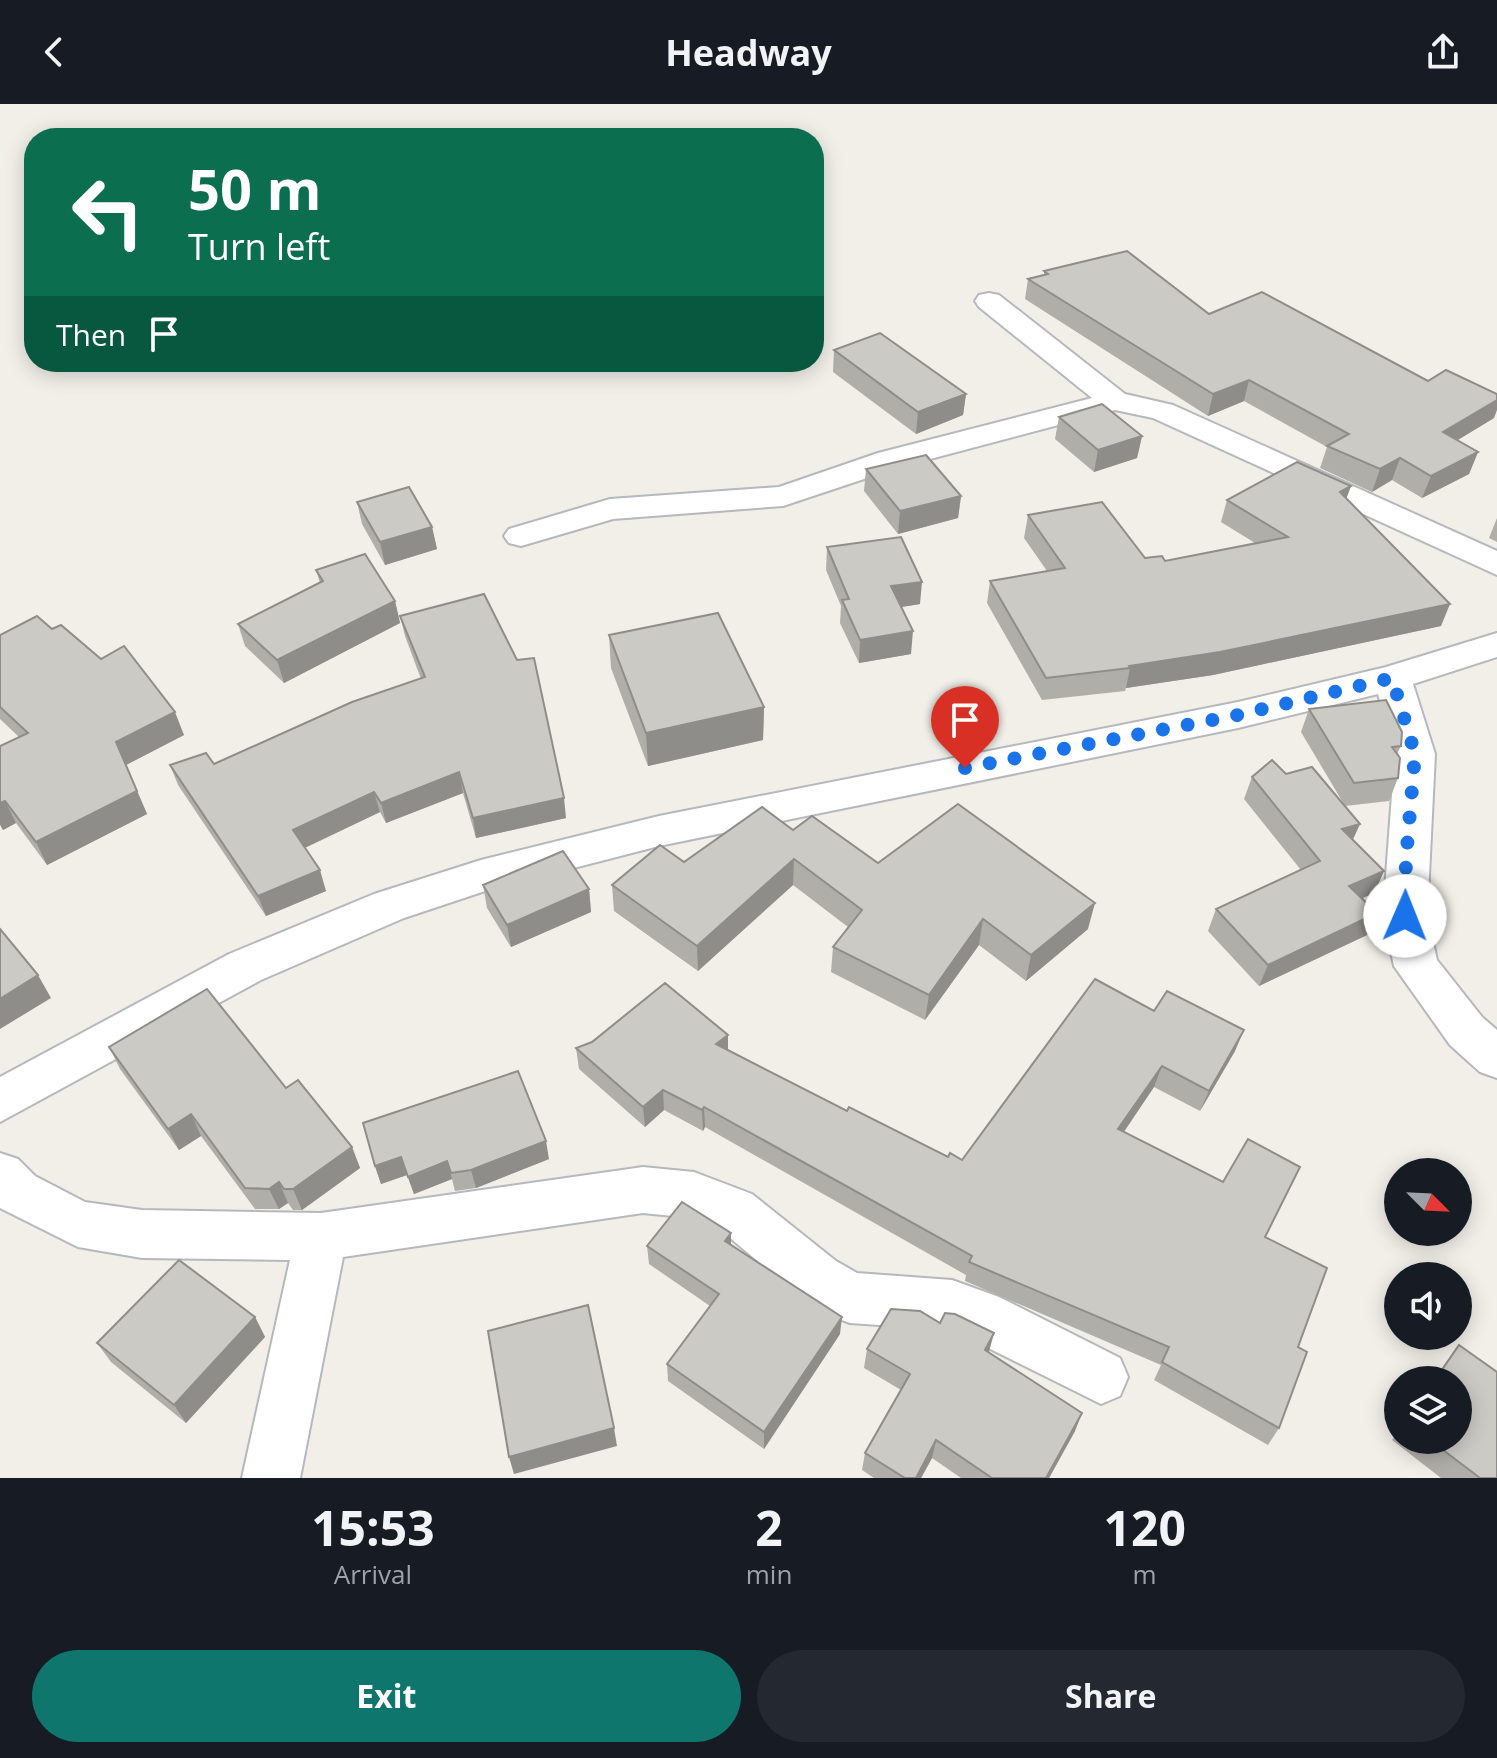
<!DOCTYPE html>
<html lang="en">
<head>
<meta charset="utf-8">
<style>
  body { margin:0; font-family:"Open Sans",sans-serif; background:#242831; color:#f1f3f6; height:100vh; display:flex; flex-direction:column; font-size:30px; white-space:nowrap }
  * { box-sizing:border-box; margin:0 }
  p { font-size:26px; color:#9ea1a6 }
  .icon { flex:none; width:44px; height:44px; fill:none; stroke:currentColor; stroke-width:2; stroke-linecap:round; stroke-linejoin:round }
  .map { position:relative; height:1374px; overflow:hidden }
  .sheet { display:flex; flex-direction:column; background:#171b24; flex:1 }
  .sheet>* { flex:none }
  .top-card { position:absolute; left:24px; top:24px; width:800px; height:244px; border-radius:32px; box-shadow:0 4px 20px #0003; background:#0b6e4f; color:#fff; overflow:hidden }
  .needle { width:52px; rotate:114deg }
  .fabs { position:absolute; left:1384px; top:1054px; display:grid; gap:16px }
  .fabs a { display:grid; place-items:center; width:88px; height:88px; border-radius:50%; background:#171b24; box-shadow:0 4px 20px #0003; font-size:40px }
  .pin { position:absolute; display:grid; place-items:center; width:68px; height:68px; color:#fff; margin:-82px -34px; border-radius:50% 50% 50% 0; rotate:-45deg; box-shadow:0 0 8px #0007 }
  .pin .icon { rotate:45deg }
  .me { position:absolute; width:88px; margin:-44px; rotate:1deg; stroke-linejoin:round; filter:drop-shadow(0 0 6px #0008) }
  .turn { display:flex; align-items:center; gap:28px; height:168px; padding:0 32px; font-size:36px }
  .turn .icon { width:104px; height:104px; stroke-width:2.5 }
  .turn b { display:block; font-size:56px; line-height:68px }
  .then { display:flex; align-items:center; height:76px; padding:0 32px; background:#0003; gap:16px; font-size:30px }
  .eta { display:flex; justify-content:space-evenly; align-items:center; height:136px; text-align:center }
  .eta b { font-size:48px; font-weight:700; line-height:56px }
  .primary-button { display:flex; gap:16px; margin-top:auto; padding:16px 32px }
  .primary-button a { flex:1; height:92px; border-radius:48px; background:#0f766e; color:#fff; font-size:32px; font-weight:700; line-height:92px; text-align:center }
  .primary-button a+a { background:#242831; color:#f1f3f6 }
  header { display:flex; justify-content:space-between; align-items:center; height:104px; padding:0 32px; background:#171b24; font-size:36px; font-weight:700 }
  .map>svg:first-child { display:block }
</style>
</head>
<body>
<header><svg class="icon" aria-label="back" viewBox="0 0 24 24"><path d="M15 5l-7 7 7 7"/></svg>Headway<svg class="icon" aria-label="share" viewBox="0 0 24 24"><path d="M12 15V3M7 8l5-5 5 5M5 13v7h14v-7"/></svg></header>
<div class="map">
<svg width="1497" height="1374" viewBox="0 0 1497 1374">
  <rect width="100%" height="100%" fill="#f1efe8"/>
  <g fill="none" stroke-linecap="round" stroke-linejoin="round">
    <g stroke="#b5b8bc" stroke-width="4">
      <g id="street">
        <polygon points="989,189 999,191 1125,290 1173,301 1497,447 1497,471 1153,314 1115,306 900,363 783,402 613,415 521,442 509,439 504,432 509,425 610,395 779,383 878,349 1092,294 979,203 975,197 979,191"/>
        <polygon points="1497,529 1497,553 1413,580 1435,650 1427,812 1437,856 1482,913 1497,926 1497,974 1480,968 1450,941 1394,862 1383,812 1395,650 1378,590 1238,624 659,742 485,787 404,814 261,876 0,1018 0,973 229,850 374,790 481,756 659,712 1238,598 1386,563"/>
        <polygon points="0,1049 18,1055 35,1072 85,1098 142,1106 321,1109 643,1063 694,1068 752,1090 836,1157 857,1169 952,1176 999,1193 1120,1254 1128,1273 1120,1292 1101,1300 952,1226 850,1219 831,1212 798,1191 716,1122 693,1114 643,1109 343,1153 300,1374 242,1374 290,1156 142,1154 78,1143 0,1104"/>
      </g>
    </g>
    <use href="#street" fill="#fff" fill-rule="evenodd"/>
  </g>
  <g fill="#afaea9">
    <polygon points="1044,167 1209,210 1494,314 1457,336 1478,348 1469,370 1422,394 1392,376 1372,388 1320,364 1327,343 1244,297 1208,312 1025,195 1028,175 1044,171"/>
    <polygon points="834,246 966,290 963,311 916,330 833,268"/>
    <polygon points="1059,313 1142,332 1137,354 1094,368 1055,335"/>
    <polygon points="866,365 961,392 958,414 898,430 864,387"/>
    <polygon points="1351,382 1346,394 1441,522 1213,571 1126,584 1125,587 1042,596 987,499 990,477 1047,467 1024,434 1028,411 1145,454 1165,457 1255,439 1221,418 1227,396"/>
    <polygon points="357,398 432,423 437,445 385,461 362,420"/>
    <polygon points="1497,414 1497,438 1489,434"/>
    <polygon points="827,443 920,500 901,503 911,550 859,559 840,519 841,502 826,466"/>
    <polygon points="316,466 395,497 400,519 284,579 245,542 238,520 320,479"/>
    <polygon points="400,512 566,714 476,734 463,689 386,719 380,708 305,744 326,787 266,812 178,681 170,661 214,660 421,575 405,532"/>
    <polygon points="52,525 184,631 126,661 147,710 47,761 16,719 3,726 0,721 0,642 19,633 0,615 0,531"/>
    <polygon points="609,531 764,603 763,636 648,662 611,564"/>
    <polygon points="1309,605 1401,642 1397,650 1398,674 1389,697 1345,702 1301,628"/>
    <polygon points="1252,673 1353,736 1384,767 1374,789 1362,794 1367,831 1259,882 1208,827 1216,805 1301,766 1244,695"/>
    <polygon points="793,726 878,759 1088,825 1026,877 979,841 925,916 831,868 833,843 848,823 793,781 698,867 614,807 612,781 684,758"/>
    <polygon points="483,781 589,785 591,808 511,843 487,804"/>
    <polygon points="1154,907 1235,947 1200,1007 1154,983 1124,1028 1265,1133 1298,1243 1279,1324 1268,1341 1154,1276 1161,1261 965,1177 966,1171 705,1023 703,1027 664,1006 645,1023 579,965 576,944 728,946 847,1007 948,1053 962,1056"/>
    <polygon points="109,943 286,984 352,1043 360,1064 302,1106 293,1106 288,1099 279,1105 255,1105 201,1032 179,1046 120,965"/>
    <polygon points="549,1055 476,1084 455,1087 452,1075 414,1090 407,1071 381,1080 375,1062"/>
    <polygon points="731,1129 731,1140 840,1230 764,1345 668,1277 667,1260 710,1202 649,1160 647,1142"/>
    <polygon points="255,1213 265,1233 186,1319 111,1258 97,1239"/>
    <polygon points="1459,1241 1497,1374 1441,1374 1392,1336 1398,1328 1398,1336 1458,1336 1458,1276 1433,1276"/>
    <polygon points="867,1245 989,1248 1075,1327 1049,1374 961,1374 932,1354 921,1374 874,1374 862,1366 865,1349 901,1286 864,1264"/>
  </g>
  <g fill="#8f8d8a">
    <polygon points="1249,276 1244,297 1208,312 1213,290"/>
    <polygon points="966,290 963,311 916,330 918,308"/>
    <polygon points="1497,296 1497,306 1494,314 1435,350 1443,328"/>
    <polygon points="1142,332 1137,354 1094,368 1098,346"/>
    <polygon points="1478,348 1469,370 1422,394 1431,372"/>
    <polygon points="1400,354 1392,376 1372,388 1380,365"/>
    <polygon points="1351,382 1343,404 1340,388"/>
    <polygon points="961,392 958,414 898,430 900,407"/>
    <polygon points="432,423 437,445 385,461 380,438"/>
    <polygon points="922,478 920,500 889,505 891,482"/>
    <polygon points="395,497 400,519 284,579 277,556"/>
    <polygon points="1450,500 1441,522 1213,571 1126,584 1130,564 1129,562"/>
    <polygon points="913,527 911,550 859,559 860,536"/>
    <polygon points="764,603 763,636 648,662 646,629"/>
    <polygon points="175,608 184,631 126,661 116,638"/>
    <polygon points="459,668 463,689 386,719 381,699"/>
    <polygon points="137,687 147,710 47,761 36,738"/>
    <polygon points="374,688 380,708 300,746 293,726"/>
    <polygon points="564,694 566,714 476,734 473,714"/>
    <polygon points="5,697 16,719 3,726 0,720 0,699"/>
    <polygon points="1360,720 1350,742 1342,725"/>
    <polygon points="794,755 793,781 698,867 697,842"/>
    <polygon points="320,766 326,787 266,812 258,792"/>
    <polygon points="1384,767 1374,789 1340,804 1349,782"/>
    <polygon points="589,785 591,808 511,843 507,821"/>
    <polygon points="1095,799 1088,825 1026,877 1031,851"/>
    <polygon points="1377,809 1367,831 1259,882 1268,861"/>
    <polygon points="983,815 979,841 925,916 929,891"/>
    <polygon points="38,871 51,894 0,925 0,895"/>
    <polygon points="1244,926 1235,947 1200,1007 1209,987"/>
    <polygon points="728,931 728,952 716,940"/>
    <polygon points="1162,962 1154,983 1112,1045 1118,1025"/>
    <polygon points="663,986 664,1006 645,1023 643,1003"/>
    <polygon points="704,1003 705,1023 703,1027 702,1006"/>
    <polygon points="191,1010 201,1032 179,1046 168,1025"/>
    <polygon points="546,1037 549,1055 476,1084 471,1066"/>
    <polygon points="352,1043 360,1064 302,1106 293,1085"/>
    <polygon points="401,1053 407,1071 381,1080 375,1062"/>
    <polygon points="447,1057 452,1075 414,1090 408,1073"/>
    <polygon points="279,1078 288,1099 279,1105 269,1085"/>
    <polygon points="731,1129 731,1148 725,1137"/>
    <polygon points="255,1213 265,1233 186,1319 174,1301"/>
    <polygon points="842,1213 840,1230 764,1345 764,1328"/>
    <polygon points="994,1229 989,1248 985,1246"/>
    <polygon points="1082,1309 1075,1327 1049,1374 1046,1374"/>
    <polygon points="614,1324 617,1342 514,1370 509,1353"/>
    <polygon points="936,1336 932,1354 921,1374 916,1374"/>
  </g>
  <g fill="#cccac5" stroke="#8f8d8a" stroke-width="2">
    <polygon points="1127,147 1209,210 1262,188 1428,277 1446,266 1497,290 1497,296 1443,328 1478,348 1431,372 1400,354 1380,365 1327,342 1349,330 1249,276 1213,290 1028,175 1048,170 1044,167"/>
    <polygon points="880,229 966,290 918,308 834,246"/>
    <polygon points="1102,300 1142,332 1098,346 1059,313"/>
    <polygon points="926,351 961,392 900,407 866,365"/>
    <polygon points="1297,358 1351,382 1340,388 1450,500 1220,548 1129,562 1130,564 1046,574 990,477 1065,464 1028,411 1102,398 1145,454 1162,452 1165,457 1288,433 1227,396"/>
    <polygon points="409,383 432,423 380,438 357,398"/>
    <polygon points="901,433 922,478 891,482 913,527 860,536 842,496 849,495 827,443"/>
    <polygon points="365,450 395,497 277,556 238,520 323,477 316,466"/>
    <polygon points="484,490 517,556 534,554 564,694 473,714 459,668 381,699 374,688 293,726 320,766 258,792 170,661 206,649 214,660 352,598 425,573 400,512"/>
    <polygon points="718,509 764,603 646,629 609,531"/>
    <polygon points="37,512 52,525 61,521 101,555 124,542 175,608 116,638 137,687 36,738 5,697 0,699 0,642 28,629 0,603 0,531"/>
    <polygon points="1386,596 1402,628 1401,642 1392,643 1400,654 1398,674 1354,679 1309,605"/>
    <polygon points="1272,656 1286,670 1312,663 1360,720 1342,725 1384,767 1349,782 1377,809 1268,861 1216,805 1320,757 1252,673"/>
    <polygon points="958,700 1095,799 1031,851 983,815 929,891 833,843 862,806 794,755 697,842 612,781 660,741 684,758 762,703 793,726 812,712 878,759"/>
    <polygon points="563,747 589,785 507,821 483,781"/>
    <polygon points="0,825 38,871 0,895"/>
    <polygon points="1095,875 1154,907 1167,887 1244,926 1209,987 1162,962 1118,1025 1223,1078 1248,1035 1300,1063 1265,1133 1327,1164 1298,1243 1307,1248 1279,1324 1162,1258 1169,1243 969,1158 972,1152 704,1003 702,1006 663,986 643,1003 576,944 592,938 665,879 728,931 716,940 847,1007 849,1003 948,1053 950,1049 962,1056"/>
    <polygon points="207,885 286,984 298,976 352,1043 293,1085 284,1085 279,1078 269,1085 245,1084 191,1010 168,1025 109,943"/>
    <polygon points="518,967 546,1037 471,1066 451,1069 447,1057 408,1073 401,1053 375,1062 363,1019"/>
    <polygon points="682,1098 731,1129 725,1137 842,1213 764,1328 667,1260 719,1190 647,1142"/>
    <polygon points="179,1156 255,1213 174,1301 97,1239"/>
    <polygon points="588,1201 614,1324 509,1353 488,1227"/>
    <polygon points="891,1205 920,1207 940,1219 945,1209 955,1210 994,1229 985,1246 1082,1309 1046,1374 992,1374 936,1336 916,1374 905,1374 865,1349 910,1270 867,1245"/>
    <polygon points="1459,1241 1497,1268 1497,1374 1480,1374 1430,1336 1458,1336 1458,1276 1435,1276"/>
  </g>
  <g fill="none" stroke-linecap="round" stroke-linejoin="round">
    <polyline stroke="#1a73e8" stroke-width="14" stroke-dasharray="0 25.2" points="965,664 1238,611 1392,574 1415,650 1406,755 1405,812"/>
  </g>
</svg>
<div class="fabs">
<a><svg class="needle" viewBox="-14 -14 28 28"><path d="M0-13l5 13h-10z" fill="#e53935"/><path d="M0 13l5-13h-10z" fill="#9ea1a6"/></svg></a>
<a><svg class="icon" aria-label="sound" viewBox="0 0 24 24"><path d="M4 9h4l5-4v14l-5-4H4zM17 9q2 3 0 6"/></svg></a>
<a><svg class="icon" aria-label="layers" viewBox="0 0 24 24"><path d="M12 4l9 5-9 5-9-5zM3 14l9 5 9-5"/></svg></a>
</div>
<div class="pin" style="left:965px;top:664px;background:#d93025"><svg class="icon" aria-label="arrive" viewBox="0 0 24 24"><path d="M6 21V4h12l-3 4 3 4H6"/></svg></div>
<svg class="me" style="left:1405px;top:812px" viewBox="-20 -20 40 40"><circle r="19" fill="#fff"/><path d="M0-13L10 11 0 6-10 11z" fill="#1a73e8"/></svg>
<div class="top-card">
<div class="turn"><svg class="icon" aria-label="left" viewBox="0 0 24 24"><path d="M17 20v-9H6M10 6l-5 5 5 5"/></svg><div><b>50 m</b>Turn left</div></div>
<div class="then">Then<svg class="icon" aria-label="arrive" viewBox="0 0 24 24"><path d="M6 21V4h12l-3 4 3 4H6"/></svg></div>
</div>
</div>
<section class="sheet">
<div class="eta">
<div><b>15:53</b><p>Arrival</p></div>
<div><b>2</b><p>min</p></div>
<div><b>120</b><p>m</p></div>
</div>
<div class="primary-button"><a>Exit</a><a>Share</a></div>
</section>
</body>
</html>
